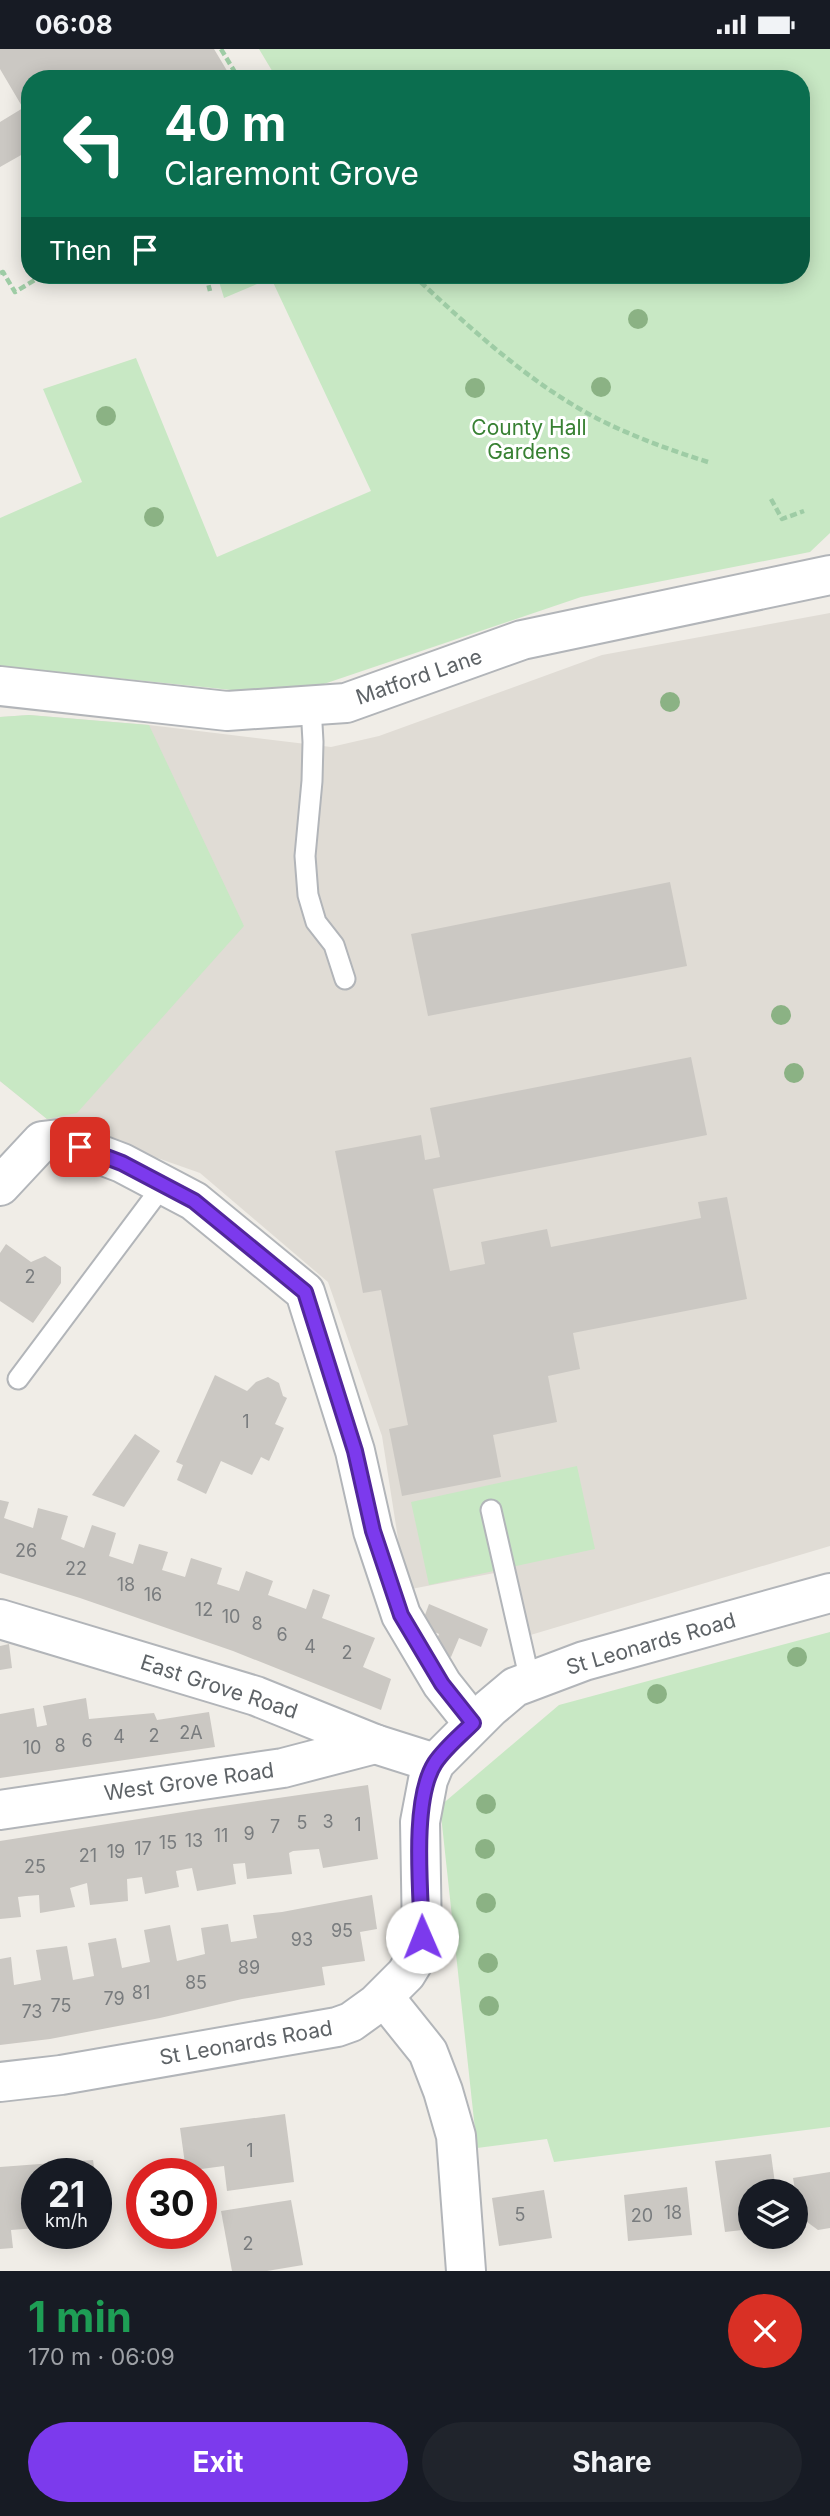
<!DOCTYPE html>
<html lang="en">
<head>
<meta charset="utf-8">
<style>
  body { margin:0; font-family:Inter,sans-serif; background:#20242c; color:#f1f3f6; height:100vh; display:flex; flex-direction:column; font-size:26px; white-space:nowrap }
  * { box-sizing:border-box; margin:0 }
  p { font-size:23px; color:#9ea1a6 }
  .icon { flex:none; width:38px; height:38px; fill:none; stroke:currentColor; stroke-width:2; stroke-linecap:round; stroke-linejoin:round }
  .map { position:relative; height:2222px; overflow:hidden }
  .side { display:flex; flex-direction:column; background:#171b24; flex:1 }
  .side>* { flex:none }
  .banner { position:absolute; left:21px; top:21px; width:789px; height:214px; border-radius:28px; box-shadow:0 4px 18px #0003; background:#0b6e4f; color:#fff; overflow:hidden }
  .tools { position:absolute; left:738px; top:2130px; display:grid; gap:14px }
  .tools a { display:grid; place-items:center; width:70px; height:70px; border-radius:50%; background:#171b24; box-shadow:0 4px 18px #0003; font-size:35px }
  .speed { position:absolute; left:21px; top:2109px; display:flex; gap:14px; font-size:35px; font-weight:700; text-align:center }
  .speed>* { display:grid; place-content:center; width:91px; height:91px; border-radius:50%; background:#171b24; box-shadow:0 4px 18px #0003; line-height:1 }
  .speed small { font-size:18px; font-weight:400 }
  .speed .limit { border:10px solid #d22; background:#fff; color:#111 }
  .pin { position:absolute; display:grid; place-items:center; width:60px; height:60px; color:#fff; margin:-30px; border-radius:14px; box-shadow:0 4px 10px #0006 }
  .me { position:absolute; width:77px; margin:-38px; rotate:359deg; stroke-linejoin:round; filter:drop-shadow(0 0 5px #0008) }
  .turn { display:flex; align-items:center; gap:24px; height:147px; padding:0 28px; font-size:32px }
  .turn .icon { width:91px; height:91px; stroke-width:2.5 }
  .turn b { display:block; font-size:49px; line-height:60px }
  .then { display:flex; align-items:center; height:66px; padding:0 28px; background:#0003; gap:14px; font-size:26px }
  .round { display:grid; place-items:center; flex:none; width:74px; height:74px; border-radius:37px; background:#20242c }
  .summary { display:flex; align-items:center; justify-content:space-between; height:119px; padding:0 28px }
  h1 { font-size:42px; font-weight:700; line-height:52px; color:#1e9e55 }
  .primary-button { display:flex; gap:14px; margin-top:auto; padding:14px 28px }
  .primary-button a { flex:1; height:80px; border-radius:42px; background:#7c3aed; color:#fff; font-size:28px; font-weight:700; line-height:80px; text-align:center }
  .primary-button a+a { background:#20242c; color:#f1f3f6 }
  .status { display:flex; justify-content:space-between; align-items:center; height:49px; padding:0 35px; background:#171b24; direction:ltr }
  .status svg { height:19px; fill:currentColor }
  .map>svg:first-child { display:block }
</style>
</head>
<body>
<div class="status"><b>06:08</b><svg viewBox="0 0 49 12"><path d="M0 12V9h3v3zM5 12V6h3v6zM10 12V3h3v9zM15 12V0h3v12zM26 1h20v11H26zM47 4h2v5h-2z"/></svg></div>
<div class="map">
<svg width="830" height="2222" viewBox="0 0 830 2222">
  <rect width="100%" height="100%" fill="#f0ede7"/>
  <polygon fill="#e0dcd5" points="830,564 830,1497 517,1590 505,1522 406,1541 382,1387 328,1233 200,1124 47,1070 0,1032 0,668 29,666 149,676 331,698 379,687 602,606"/>
  <g fill="#c8e8c4">
    <polygon points="259,0 830,0 830,484 810,503 581,548 312,639 261,644 0,617 0,469 82,433 43,340 136,309 217,508 371,442 271,229 224,249 217,226 802,226 802,30 277,30"/>
    <polygon points="29,666 149,676 244,877 77,1064 47,1070 0,1032 0,668"/>
    <polygon points="577,1417 595,1500 429,1536 411,1453"/>
    <polygon points="830,1583 830,2078 554,2113 547,2090 477,2099 440,1757 559,1656"/>
  </g>
  <g fill="#cbc8c3">
    <polygon points="0,0 214,0 232,30 30,30 30,101 0,118 0,73 23,59 0,20"/>
    <polygon points="670,833 687,917 428,967 411,885"/>
    <polygon points="691,1008 707,1086 433,1140 450,1222 485,1215 481,1193 547,1180 551,1198 701,1169 698,1153 727,1148 747,1250 573,1284 580,1320 548,1327 557,1373 493,1386 501,1428 402,1447 389,1380 408,1376 381,1241 363,1244 335,1102 421,1086 425,1111 440,1108 430,1059"/>
    <polygon points="6,1195 31,1213 45,1207 61,1218 61,1234 33,1274 0,1252 0,1204"/>
    <polygon points="215,1326 247,1342 256,1333 268,1328 279,1334 283,1347 287,1349 275,1375 284,1379 269,1412 261,1408 252,1426 221,1412 206,1445 177,1431 183,1416 176,1413"/>
    <polygon points="135,1385 160,1402 124,1458 92,1446"/>
    <polygon points="0,1451 9,1453 4,1469 33,1479 38,1459 68,1467 61,1490 84,1499 92,1476 116,1484 109,1507 133,1515 139,1495 168,1503 162,1521 185,1528 191,1509 222,1519 217,1535 239,1542 246,1522 273,1532 268,1546 306,1560 313,1540 330,1546 322,1569 375,1589 363,1618 391,1630 381,1661 233,1602 80,1549 0,1524"/>
    <polygon points="429,1555 488,1580 481,1598 459,1589 451,1608 433,1601 439,1585 421,1577"/>
    <polygon points="9,1595 12,1619 0,1621 0,1597"/>
    <polygon points="86,1649 89,1670 154,1664 157,1671 209,1663 215,1698 0,1729 0,1665 34,1659 37,1678 47,1676 43,1657"/>
    <polygon points="368,1736 378,1810 323,1819 319,1800 293,1802 289,1804 292,1825 247,1830 245,1814 233,1815 236,1835 197,1842 192,1819 186,1820 176,1822 179,1838 145,1845 142,1828 127,1830 128,1852 110,1854 90,1856 87,1834 70,1839 75,1858 40,1864 39,1846 26,1847 18,1848 21,1868 0,1870 0,1792 202,1760"/>
    <polygon points="372,1846 377,1880 360,1883 365,1912 322,1918 325,1936 242,1950 160,1969 50,1990 0,1996 0,1910 11,1908 14,1936 41,1931 36,1901 67,1897 73,1931 94,1927 88,1894 116,1889 122,1919 150,1913 144,1881 170,1876 177,1912 205,1905 201,1879 228,1875 231,1893 257,1889 253,1866 282,1863"/>
    <polygon points="285,2065 294,2133 227,2142 224,2117 186,2122 180,2079"/>
    <polygon points="771,2105 776,2142 751,2142 751,2180 725,2183 715,2112"/>
    <polygon points="93,2111 95,2124 37,2124 37,2179 11,2181 13,2199 0,2200 0,2118"/>
    <polygon points="830,2123 830,2179 818,2181 799,2167 793,2129"/>
    <polygon points="687,2138 692,2186 628,2192 624,2146"/>
    <polygon points="544,2141 552,2189 499,2197 492,2149"/>
    <polygon points="291,2151 303,2216 267,2222 232,2222 221,2162"/>
  </g>
  <g fill="none" stroke-linecap="round" stroke-linejoin="round">
    <g stroke="#b2b5b9" stroke-width="23">
      <g id="lane">
        <polyline points="311,657 313,693 312,732 305,807 308,846 316,873 334,896 345,930"/>
        <polyline points="18,1330 164,1135"/>
        <polyline points="491,1461 530,1632"/>
      </g>
    </g>
    <g stroke="#b2b5b9" stroke-width="42">
      <g id="street">
        <polyline points="0,637 227,662 346,654 522,591 830,526"/>
        <polyline points="0,1137 42,1092 59,1090 122,1114 194,1152 305,1243 355,1402 373,1482 401,1566 442,1635 473,1674"/>
        <polyline points="0,1570 256,1647 375,1695 435,1714"/>
        <polyline points="0,1761 283,1719 375,1695"/>
        <polyline points="384,1948 428,2003 443,2042 456,2087 466,2222"/>
        <polyline points="0,2033 61,2026 337,1978 351,1973 376,1955 406,1925 417,1907 422,1888 420,1773 428,1731 435,1714 490,1659 515,1638 584,1612 830,1544"/>
      </g>
    </g>
    <g stroke="#9ecca5" stroke-width="4.5" stroke-dasharray="7 3.5" stroke-linecap="butt">
      <polyline points="221,0 239,30"/>
      <polyline points="0,224 3,223 15,243 43,226"/>
      <polyline points="206,226 210,242"/>
      <path d="M413 226C470 279 529 334 598 370 634 388 670 401 708 413"/>
      <polyline points="771,450 782,470 804,462"/>
    </g>
    <use href="#lane" stroke="#fff" stroke-width="19"/>
    <use href="#street" stroke="#fff" stroke-width="38"/>
  </g>
  <g fill="#8bb284">
    <circle cx="638" cy="270" r="10"/>
    <circle cx="601" cy="338" r="10"/>
    <circle cx="475" cy="339" r="10"/>
    <circle cx="106" cy="367" r="10"/>
    <circle cx="154" cy="468" r="10"/>
    <circle cx="670" cy="653" r="10"/>
    <circle cx="781" cy="966" r="10"/>
    <circle cx="794" cy="1024" r="10"/>
    <circle cx="797" cy="1608" r="10"/>
    <circle cx="657" cy="1645" r="10"/>
    <circle cx="486" cy="1755" r="10"/>
    <circle cx="485" cy="1800" r="10"/>
    <circle cx="486" cy="1854" r="10"/>
    <circle cx="488" cy="1914" r="10"/>
    <circle cx="489" cy="1957" r="10"/>
  </g>
  <g fill="none" stroke-linecap="round" stroke-linejoin="round">
    <g stroke="#51269a" stroke-width="18">
      <path id="route" d="M80 1098 122 1114 194 1152 305 1243 355 1402 373 1482 401 1566 442 1635 473 1674C460 1687 445 1699 435 1714 411 1751 421 1844 422 1888"/>
    </g>
    <use href="#route" stroke="#7c3aed" stroke-width="12"/>
  </g>
  <g text-anchor="middle" stroke-width="6" stroke-linejoin="round" paint-order="stroke">
    <g font-size="18" fill="#797c7e">
      <text x="30" y="1234">2</text>
      <text x="246" y="1379">1</text>
      <text x="26" y="1508">26</text>
      <text x="76" y="1526">22</text>
      <text x="126" y="1542">18</text>
      <text x="153" y="1552">16</text>
      <text x="204" y="1567">12</text>
      <text x="231" y="1574">10</text>
      <text x="257" y="1581">8</text>
      <text x="282" y="1592">6</text>
      <text x="310" y="1604">4</text>
      <text x="347" y="1610">2</text>
      <text x="191" y="1690">2A</text>
      <text x="154" y="1693">2</text>
      <text x="119" y="1694">4</text>
      <text x="87" y="1698">6</text>
      <text x="60" y="1703">8</text>
      <text x="32" y="1705">10</text>
      <text x="328" y="1779">3</text>
      <text x="302" y="1780">5</text>
      <text x="358" y="1782">1</text>
      <text x="275" y="1784">7</text>
      <text x="249" y="1791">9</text>
      <text x="221" y="1793">11</text>
      <text x="194" y="1798">13</text>
      <text x="168" y="1800">15</text>
      <text x="143" y="1806">17</text>
      <text x="116" y="1809">19</text>
      <text x="88" y="1813">21</text>
      <text x="35" y="1824">25</text>
      <text x="342" y="1888">95</text>
      <text x="302" y="1897">93</text>
      <text x="249" y="1925">89</text>
      <text x="196" y="1940">85</text>
      <text x="141" y="1950">81</text>
      <text x="114" y="1956">79</text>
      <text x="61" y="1963">75</text>
      <text x="32" y="1969">73</text>
      <text x="250" y="2108">1</text>
      <text x="673" y="2170">18</text>
      <text x="520" y="2172">5</text>
      <text x="642" y="2173">20</text>
      <text x="248" y="2201">2</text>
    </g>
    <g font-size="21" fill="#388133" stroke="#fff">
      <text x="529" y="386">County Hall<tspan x="529" dy="24">Gardens</tspan></text>
    </g>
    <g font-size="21" fill="#5e6367" stroke="#fff">
      <text transform="translate(419 628) rotate(-19)" y="7">Matford Lane</text>
      <text transform="translate(651 1595) rotate(-16)" y="7">St Leonards Road</text>
      <text transform="translate(219 1638) rotate(18)" y="7">East Grove Road</text>
      <text transform="translate(189 1733) rotate(-8)" y="7">West Grove Road</text>
      <text transform="translate(246 1994) rotate(-10)" y="7">St Leonards Road</text>
    </g>
  </g>
</svg>
<div class="tools">
<a><svg class="icon" aria-label="layers" viewBox="0 0 24 24"><path d="M12 4l9 5-9 5-9-5zM3 14l9 5 9-5"/></svg></a>
</div>
<div class="speed"><div>21<small>km/h</small></div><div class="limit">30</div></div>
<div class="pin" style="left:80px;top:1098px;background:#d93025"><svg class="icon" aria-label="arrive" viewBox="0 0 24 24"><path d="M6 21V4h12l-3 4 3 4H6"/></svg></div>
<svg class="me" style="left:422px;top:1888px" viewBox="-20 -20 40 40"><circle r="19" fill="#fff"/><path d="M0-13L10 11 0 6-10 11z" fill="#7c3aed"/></svg>
<div class="banner">
<div class="turn"><svg class="icon" aria-label="left" viewBox="0 0 24 24"><path d="M17 20v-9H6M10 6l-5 5 5 5"/></svg><div><b>40 m</b>Claremont Grove</div></div>
<div class="then">Then<svg class="icon" aria-label="arrive" viewBox="0 0 24 24"><path d="M6 21V4h12l-3 4 3 4H6"/></svg></div>
</div>
</div>
<section class="side">
<div class="summary"><div><h1>1 min</h1><p>170 m · 06:09</p></div><a class="round" style="background:#d93025;color:#fff"><svg class="icon" aria-label="close" viewBox="0 0 24 24"><path d="M6 6l12 12M18 6L6 18"/></svg></a></div>
<div class="primary-button"><a>Exit</a><a>Share</a></div>
</section>
</body>
</html>
